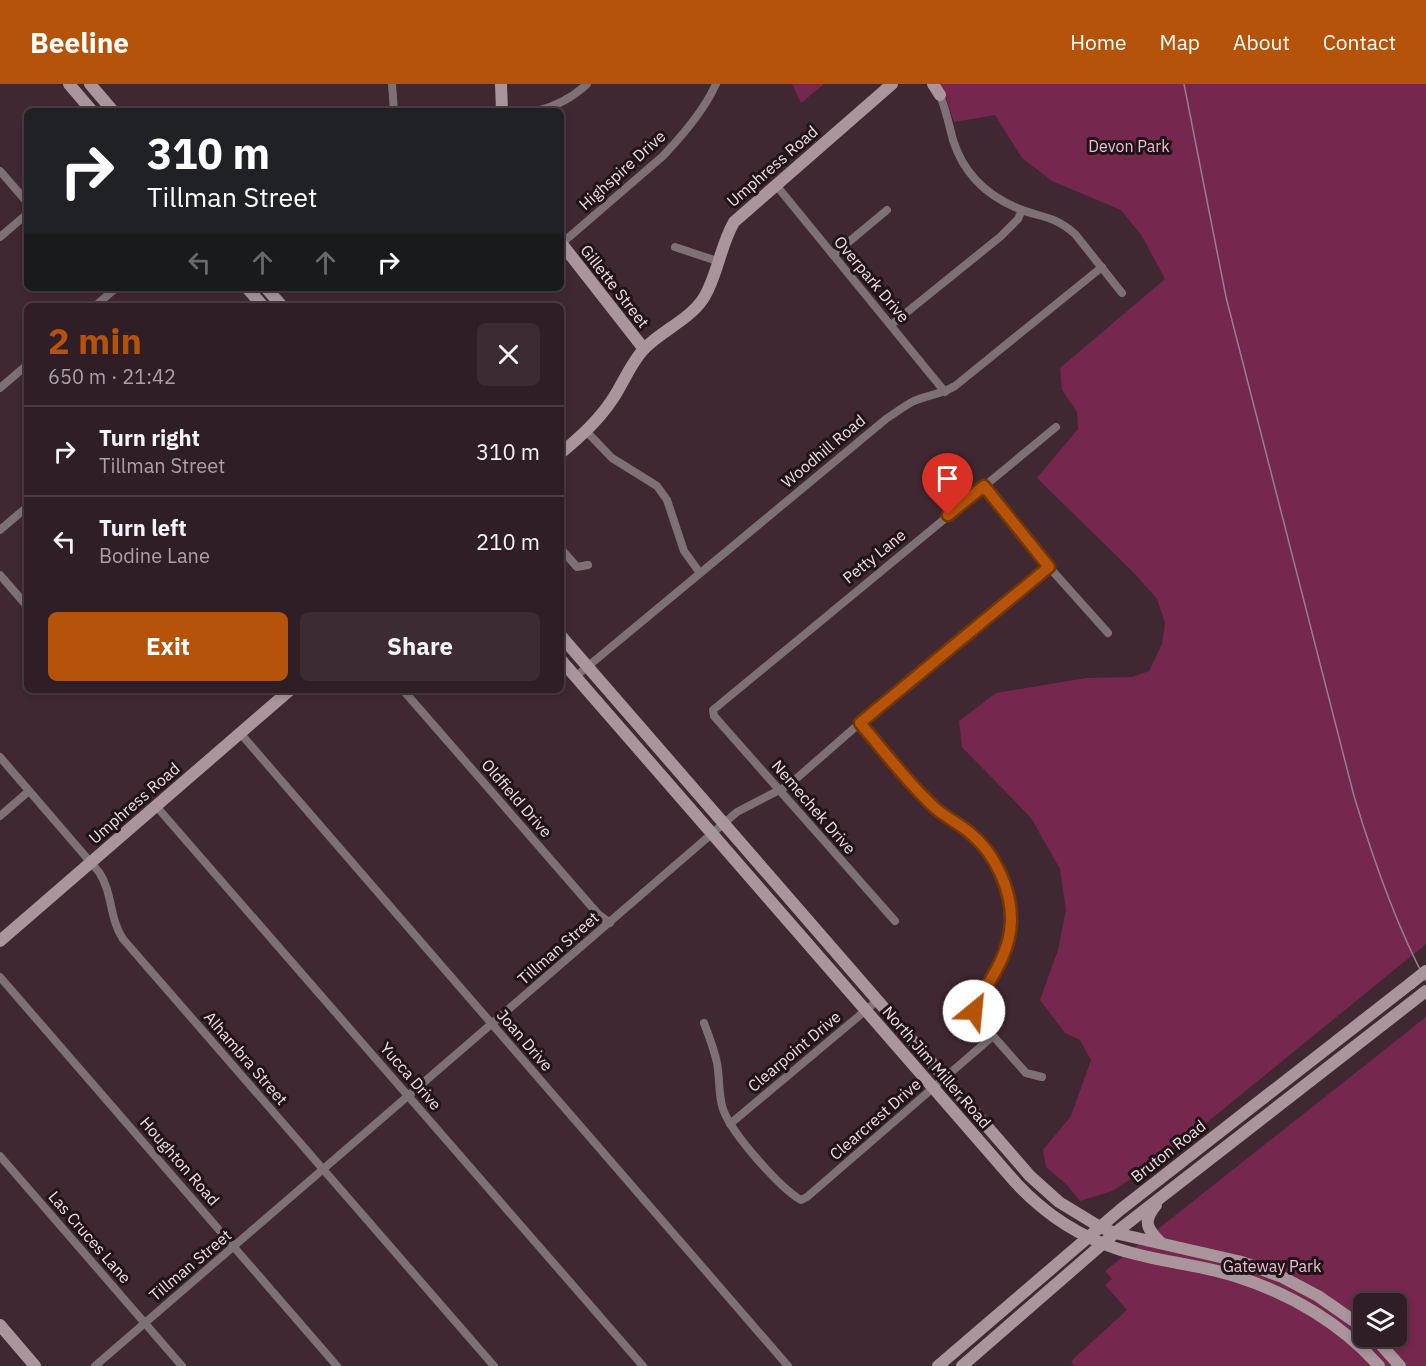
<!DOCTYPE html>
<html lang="en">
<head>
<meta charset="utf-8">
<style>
  body { margin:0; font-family:"IBM Plex Sans",sans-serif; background:#3c2b32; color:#f1f3f6; height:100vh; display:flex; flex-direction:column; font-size:22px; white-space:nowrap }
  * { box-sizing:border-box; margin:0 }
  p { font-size:20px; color:#a8a2a7 }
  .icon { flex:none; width:33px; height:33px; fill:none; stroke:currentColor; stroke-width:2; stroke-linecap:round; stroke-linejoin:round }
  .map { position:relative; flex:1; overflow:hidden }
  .side { position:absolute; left:24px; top:219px; width:540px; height:390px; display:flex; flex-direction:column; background:#301e26; border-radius:9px; box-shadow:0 3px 9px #0003,0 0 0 2px #4b3c43 }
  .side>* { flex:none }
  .guide { position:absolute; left:24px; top:24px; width:540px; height:183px; border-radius:9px; box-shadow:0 3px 9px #0003,0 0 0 2px #4b3c43; background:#202124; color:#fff; overflow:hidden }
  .fabs { position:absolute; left:1353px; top:1209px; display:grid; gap:12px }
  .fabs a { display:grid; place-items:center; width:54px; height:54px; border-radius:9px; background:#301e26; box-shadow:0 3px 9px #0003,0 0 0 2px #4b3c43; font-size:30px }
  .pin { position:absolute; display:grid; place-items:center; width:51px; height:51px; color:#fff; margin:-62px -26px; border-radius:50% 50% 50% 0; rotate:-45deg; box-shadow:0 0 6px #0007 }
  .pin .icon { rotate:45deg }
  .me { position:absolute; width:66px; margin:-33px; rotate:28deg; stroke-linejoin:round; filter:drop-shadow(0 0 4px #0008) }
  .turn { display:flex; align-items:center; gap:21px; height:126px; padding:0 24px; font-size:27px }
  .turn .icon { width:78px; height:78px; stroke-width:2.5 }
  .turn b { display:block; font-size:42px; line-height:51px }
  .lanes { display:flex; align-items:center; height:57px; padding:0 24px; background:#0003; justify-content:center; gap:30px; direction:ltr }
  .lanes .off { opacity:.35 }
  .round { display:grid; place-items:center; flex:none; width:63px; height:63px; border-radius:9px; background:#3c2b32 }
  .summary { display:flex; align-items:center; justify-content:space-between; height:102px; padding:0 24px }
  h1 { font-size:36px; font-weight:700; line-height:45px; color:#b45309 }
  .primary-button { display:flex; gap:12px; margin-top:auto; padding:12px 24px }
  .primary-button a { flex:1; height:69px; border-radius:9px; background:#b45309; color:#fff; font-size:24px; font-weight:700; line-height:69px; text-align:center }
  .primary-button a+a { background:#3c2b32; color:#f1f3f6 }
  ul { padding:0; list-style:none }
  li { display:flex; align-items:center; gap:18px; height:90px; padding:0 24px; border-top:2px solid #4b3c43 }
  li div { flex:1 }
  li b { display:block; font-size:22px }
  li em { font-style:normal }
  header { display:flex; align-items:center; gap:36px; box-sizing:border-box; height:84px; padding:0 30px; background:#b45309; color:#fff }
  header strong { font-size:28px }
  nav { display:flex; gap:33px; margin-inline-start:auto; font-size:21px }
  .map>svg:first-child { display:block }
</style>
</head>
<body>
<header>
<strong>Beeline</strong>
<nav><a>Home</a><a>Map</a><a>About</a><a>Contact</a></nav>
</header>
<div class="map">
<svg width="1426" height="1282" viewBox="0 0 1426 1282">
  <rect width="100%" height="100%" fill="#402832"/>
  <g fill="#75274e" fill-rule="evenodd">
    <polygon points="792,0 824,0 801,19"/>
    <polygon points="940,0 1426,0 1426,860 1162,1075 1112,1107 1080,1117 1067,1101 1046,1083 1043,1066 1071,1032 1091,976 1080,956 1065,949 1040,916 1058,866 1066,826 1060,785 1031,734 962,663 959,637 996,609 1086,594 1132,593 1149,587 1162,560 1165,539 1157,515 1135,490 1037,394 1078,345 1077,328 1062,306 1060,284 1165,195 1142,152 1121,126 1052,97 1022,74 995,31 954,38 944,7"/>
    <path d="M1426 933V1282H1074L1071 1277 1127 1226 1105 1201 1112 1195 1105 1187ZM1364 1220H1396V1252H1364Z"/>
  </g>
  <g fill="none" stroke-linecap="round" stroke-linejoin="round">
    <g stroke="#7e7176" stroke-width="8">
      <polyline points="392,0 394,27"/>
      <path d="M940 11C946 26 949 41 953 56 963 88 986 111 1017 124 1041 134 1054 131 1075 150L1122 209"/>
      <path d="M537 27C557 22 572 14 587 0"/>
      <polyline points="0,87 27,118"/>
      <polyline points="776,101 945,308"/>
      <polyline points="0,153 27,130"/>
      <path d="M561 160 663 72C683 51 704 27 716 0"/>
      <polyline points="675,163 717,177"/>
      <polyline points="833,171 887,126"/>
      <polyline points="95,222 116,204"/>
      <polyline points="891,241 1000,153 1018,135 1022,126"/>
      <polyline points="0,304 27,281"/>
      <polyline points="586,347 612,374 657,402 667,416 684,467 700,489"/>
      <polyline points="984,402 1049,483 1108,549"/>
      <polyline points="0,446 27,423"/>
      <polyline points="561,465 577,483 588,481"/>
      <polyline points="0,491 27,522"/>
      <path d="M575 593 886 335C895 329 904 322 914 317 928 311 942 310 955 302L1102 183"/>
      <polyline points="403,606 598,830 610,839"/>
      <path d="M860 639C884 667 906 697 933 722 944 733 959 739 970 749 995 769 1012 806 1011 838 1010 868 991 898 973 921L979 936 1026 989 1042 993"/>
      <polyline points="240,649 788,1282"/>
      <path d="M0 673 99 788C113 809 109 834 123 855L494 1282"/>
      <polyline points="156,722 643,1282"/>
      <polyline points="0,732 29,707"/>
      <polyline points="895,837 714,632 713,626 1056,343"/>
      <polyline points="0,893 337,1282"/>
      <path d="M704 939C709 952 714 965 717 979 720 994 718 1010 723 1025 731 1049 780 1104 801 1116L807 1113 993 952"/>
      <polyline points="730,1040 878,916"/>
      <polyline points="0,1072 182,1282"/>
      <polyline points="95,1282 737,728 789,701 860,639 1049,483"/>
    </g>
    <g stroke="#aa959d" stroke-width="12">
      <polyline points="69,0 92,27"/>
      <polyline points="90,0 113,27"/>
      <polyline points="501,0 502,27"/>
      <polyline points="933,0 940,11"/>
      <polyline points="561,159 644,265"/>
      <polyline points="247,204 263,222"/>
      <polyline points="266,204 282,222"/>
      <path d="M561 369C580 353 598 337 612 316 623 300 630 280 644 265 661 247 689 236 703 215 717 194 720 162 734 138L892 0"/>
      <polyline points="561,552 1030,1092 1059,1118 1100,1143 1115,1149 1242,1178 1282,1193 1318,1212 1364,1244"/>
      <path d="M561 576 1016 1099C1044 1129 1078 1152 1118 1165 1157 1178 1199 1180 1238 1193 1291 1210 1342 1240 1379 1282"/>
      <polyline points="0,857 290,606"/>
      <path d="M1156 1121C1142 1138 1147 1145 1161 1159"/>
      <polyline points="0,1241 35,1282"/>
      <polyline points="1373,1252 1400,1282"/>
      <polyline points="938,1282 1120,1126 1411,899"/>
      <polyline points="962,1282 1115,1149 1426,907"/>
    </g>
    <path stroke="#958189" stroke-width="1.5" d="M1184 0 1226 213 1354 712C1373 775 1395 839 1426 897"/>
    <polyline stroke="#aa959d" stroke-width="12" points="1411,899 1426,887"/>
  </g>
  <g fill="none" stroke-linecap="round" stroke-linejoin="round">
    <g stroke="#753606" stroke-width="15">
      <path id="route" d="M948 431 984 402 1049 483 860 639C884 667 906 697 933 722 944 733 959 739 970 749 995 769 1012 806 1011 838 1010 868 991 898 973 921L974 927"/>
    </g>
    <use href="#route" stroke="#b45309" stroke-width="10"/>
  </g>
  <g text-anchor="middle" stroke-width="6" stroke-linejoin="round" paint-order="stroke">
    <g font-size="16" fill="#f0bed2" stroke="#201419">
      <text x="1129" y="68">Devon Park</text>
      <text x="1272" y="1188">Gateway Park</text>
    </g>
    <g font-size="16" fill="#efdfe5" stroke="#201419">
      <text transform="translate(772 82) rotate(-41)" y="6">Umphress Road</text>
      <text transform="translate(622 86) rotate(-42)" y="6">Highspire Drive</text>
      <text transform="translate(872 195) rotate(50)" y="6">Overpark Drive</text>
      <text transform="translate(615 202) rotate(52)" y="6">Gillette Street</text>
      <text transform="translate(823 367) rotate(-40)" y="6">Woodhill Road</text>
      <text transform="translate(874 472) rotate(-39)" y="6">Petty Lane</text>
      <text transform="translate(517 714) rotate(49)" y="6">Oldfield Drive</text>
      <text transform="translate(134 719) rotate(-41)" y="6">Umphress Road</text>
      <text transform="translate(814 723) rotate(49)" y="6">Nemechek Drive</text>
      <text transform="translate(558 864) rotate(-41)" y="6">Tillman Street</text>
      <text transform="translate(525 956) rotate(49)" y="6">Joan Drive</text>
      <text transform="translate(794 967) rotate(-40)" y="6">Clearpoint Drive</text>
      <text transform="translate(246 974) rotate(49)" y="6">Alhambra Street</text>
      <text transform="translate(937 983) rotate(49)" y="6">North Jim Miller Road</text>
      <text transform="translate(411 992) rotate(49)" y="6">Yucca Drive</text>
      <text transform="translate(875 1035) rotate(-41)" y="6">Clearcrest Drive</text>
      <text transform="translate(1168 1067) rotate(-38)" y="6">Bruton Road</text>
      <text transform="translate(180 1077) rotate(49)" y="6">Houghton Road</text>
      <text transform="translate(90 1153) rotate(49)" y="6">Las Cruces Lane</text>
      <text transform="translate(190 1181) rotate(-40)" y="6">Tillman Street</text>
    </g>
  </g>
</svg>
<div class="fabs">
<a><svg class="icon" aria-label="layers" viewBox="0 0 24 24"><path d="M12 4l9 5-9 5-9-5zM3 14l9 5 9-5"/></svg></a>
</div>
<div class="pin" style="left:948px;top:431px;background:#d93025"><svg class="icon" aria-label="arrive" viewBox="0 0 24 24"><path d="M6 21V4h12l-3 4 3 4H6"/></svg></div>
<svg class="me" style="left:974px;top:927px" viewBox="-20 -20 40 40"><circle r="19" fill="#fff"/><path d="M0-13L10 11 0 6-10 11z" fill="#b45309"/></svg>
<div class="guide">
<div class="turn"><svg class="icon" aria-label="right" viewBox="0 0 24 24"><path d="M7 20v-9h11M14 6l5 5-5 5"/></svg><div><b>310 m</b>Tillman Street</div></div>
<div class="lanes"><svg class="icon off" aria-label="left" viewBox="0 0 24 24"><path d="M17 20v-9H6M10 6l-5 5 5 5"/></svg><svg class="icon off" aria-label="ahead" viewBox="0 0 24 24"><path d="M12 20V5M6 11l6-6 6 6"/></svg><svg class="icon off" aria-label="ahead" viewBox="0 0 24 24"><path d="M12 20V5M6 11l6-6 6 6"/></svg><svg class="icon" aria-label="right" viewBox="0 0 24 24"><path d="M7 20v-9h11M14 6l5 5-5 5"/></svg></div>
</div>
<section class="side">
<div class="summary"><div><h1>2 min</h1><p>650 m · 21:42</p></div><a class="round"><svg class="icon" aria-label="close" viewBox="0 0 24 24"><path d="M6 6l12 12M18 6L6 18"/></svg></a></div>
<ul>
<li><svg class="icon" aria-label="right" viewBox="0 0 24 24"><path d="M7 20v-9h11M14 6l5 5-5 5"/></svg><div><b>Turn right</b><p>Tillman Street</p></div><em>310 m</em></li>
<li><svg class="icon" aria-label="left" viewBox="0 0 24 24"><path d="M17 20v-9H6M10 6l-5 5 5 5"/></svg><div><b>Turn left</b><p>Bodine Lane</p></div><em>210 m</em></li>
</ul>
<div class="primary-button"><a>Exit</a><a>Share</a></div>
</section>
</div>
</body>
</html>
